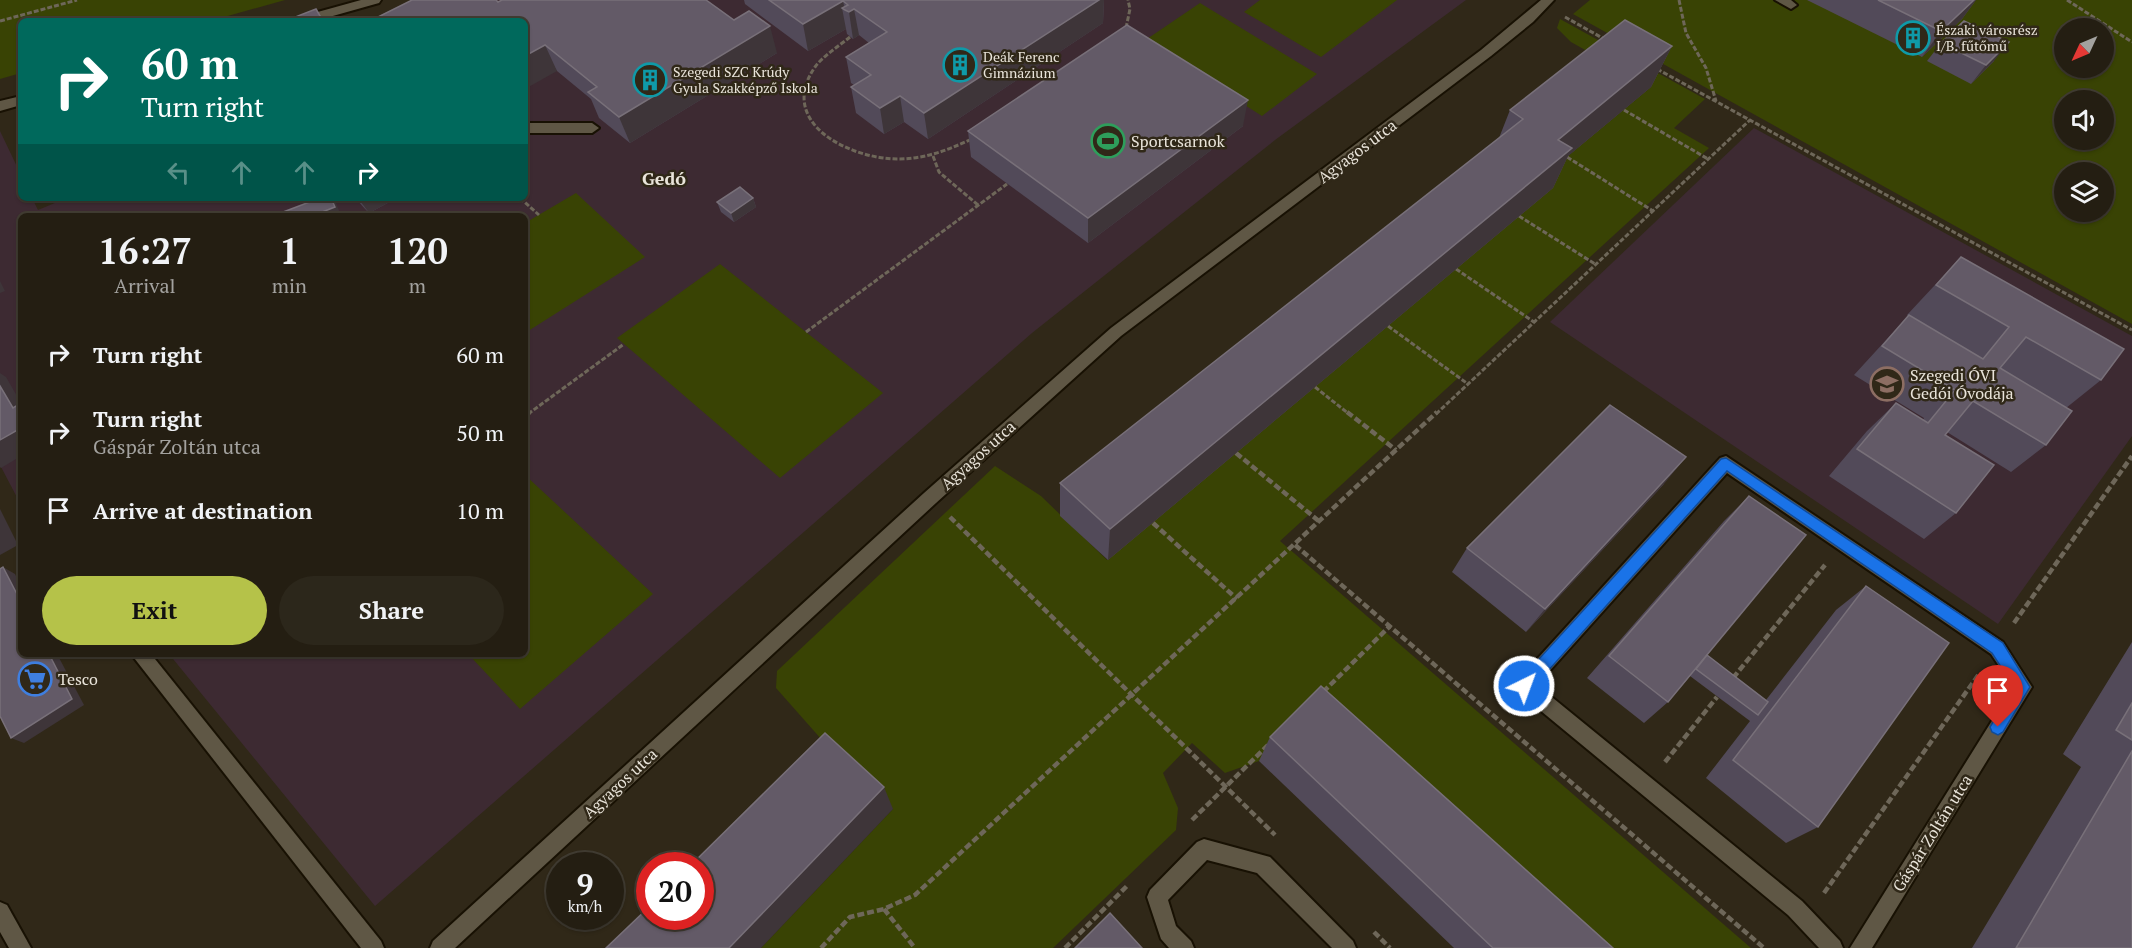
<!DOCTYPE html>
<html lang="en">
<head>
<meta charset="utf-8">
<style>
  body { margin:0; font-family:"PT Serif",serif; background:#2c271b; color:#f1f3f6; height:100vh; display:flex; flex-direction:column; font-size:22px; white-space:nowrap }
  * { box-sizing:border-box; margin:0 }
  p { font-size:20px; color:#a3a29f }
  .icon { flex:none; width:33px; height:33px; fill:none; stroke:currentColor; stroke-width:2; stroke-linecap:round; stroke-linejoin:round }
  .map { position:relative; flex:1; overflow:hidden }
  .details { position:absolute; left:18px; top:213px; width:510px; height:444px; display:flex; flex-direction:column; background:#241e12; border-radius:9px; box-shadow:0 2px 4px #0004,0 0 0 2px #413c32 }
  .details>* { flex:none }
  .guide { position:absolute; left:18px; top:18px; width:510px; height:183px; border-radius:9px; box-shadow:0 2px 4px #0004,0 0 0 2px #413c32; background:#00695c; color:#fff; overflow:hidden }
  .needle { width:39px; rotate:226deg }
  .buttons { position:absolute; left:2054px; top:18px; display:grid; gap:12px }
  .buttons a { display:grid; place-items:center; width:60px; height:60px; border-radius:50%; background:#241e12; box-shadow:0 2px 4px #0004,0 0 0 2px #413c32; font-size:30px }
  .speed { position:absolute; left:546px; top:852px; display:flex; gap:12px; font-size:30px; font-weight:700; text-align:center }
  .speed>* { display:grid; place-content:center; width:78px; height:78px; border-radius:50%; background:#241e12; box-shadow:0 2px 4px #0004,0 0 0 2px #413c32; line-height:1 }
  .speed small { font-size:15px; font-weight:400 }
  .speed .limit { border:9px solid #d22; background:#fff; color:#111 }
  .pin { position:absolute; display:grid; place-items:center; width:51px; height:51px; color:#fff; margin:-62px -26px; border-radius:50% 50% 50% 0; rotate:-45deg; box-shadow:0 0 6px #0007 }
  .pin .icon { rotate:45deg }
  .me { position:absolute; width:66px; margin:-33px; rotate:42deg; stroke-linejoin:round; filter:drop-shadow(0 0 4px #0008) }
  .turn { display:flex; align-items:center; gap:21px; height:126px; padding:0 24px; font-size:27px }
  .turn .icon { width:78px; height:78px; stroke-width:2.5 }
  .turn b { display:block; font-size:42px; line-height:51px }
  .lanes { display:flex; align-items:center; height:57px; padding:0 24px; background:#0003; justify-content:center; gap:30px; direction:ltr }
  .lanes .off { opacity:.35 }
  .eta { display:flex; justify-content:space-evenly; align-items:center; height:102px; text-align:center }
  .eta b { font-size:36px; font-weight:700; line-height:42px }
  .primary-button { display:flex; gap:12px; margin-top:auto; padding:12px 24px }
  .primary-button a { flex:1; height:69px; border-radius:36px; background:#b5c249; color:#111; font-size:24px; font-weight:700; line-height:69px; text-align:center }
  .primary-button a+a { background:#2c271b; color:#f1f3f6 }
  ul { padding:0; list-style:none }
  li { display:flex; align-items:center; gap:18px; height:78px; padding:0 24px }
  li div { flex:1 }
  li b { display:block; font-size:22px }
  li em { font-style:normal }
  .map>svg:first-child { display:block }
</style>
</head>
<body>
<div class="map">
<svg width="2132" height="948" viewBox="0 0 2132 948">
  <rect width="100%" height="100%" fill="#302818"/>
  <g fill="#3d2a32">
    <polygon points="448,0 1466,0 1275,140 1032,333 375,906 169,654 525,654 525,216 21,216 21,505 0,465 0,131 21,175 21,198 32,198 38,210 67,198 525,198 525,21"/>
    <polygon points="1754,128 2132,336 2132,436 1998,624 1550,322"/>
  </g>
  <g fill="#394304" fill-rule="evenodd">
    <polygon points="0,0 285,0 210,21 21,21 21,73 0,79"/>
    <polygon points="1260,0 1397,0 1321,57 1244,12"/>
    <path d="M1590 0H2132V324L1573 14ZM2064 28H2103V68H2064ZM2064 100H2103V140H2064ZM2064 172H2103V212H2064Z"/>
    <polygon points="1200,3 1317,74 1262,116 1144,41"/>
    <polygon points="1560,19 1705,99 1674,128 1709,148 1280,541 1751,948 1566,948 1308,712 1259,761 1225,773 1192,743 1163,773 1178,808 1176,830 1053,948 761,948 893,809 837,757 776,688 777,671 995,466 1041,496 1107,560 1540,179 1651,87 1571,42 1557,28"/>
    <polygon points="576,193 645,257 525,333 525,223"/>
    <polygon points="720,264 883,393 780,478 617,338"/>
    <polygon points="525,475 653,594 520,709 468,654 525,654"/>
  </g>
  <g fill="none" stroke-linecap="round" stroke-linejoin="round">
    <g stroke="#181103" stroke-width="4">
      <g id="service">
        <polygon points="361,0 381,0 379,3 315,21 294,21 296,18"/>
        <polygon points="1775,0 1791,0 1797,5 1791,9"/>
        <polygon points="21,96 21,105 0,111 0,101"/>
        <polygon points="525,123 592,123 599,128 592,133 525,133"/>
        <polygon points="1726,456 2003,642 2032,687 1872,948 1850,948 2013,687 1991,654 1727,473 1537,685 1802,901 1840,941 1843,948 1819,948 1788,915 1518,692 1515,686 1518,680 1720,458"/>
        <polygon points="131,654 151,654 381,941 384,948 361,948"/>
        <polygon points="0,902 7,905 31,948 9,948 0,932"/>
      </g>
    </g>
    <g stroke="#181103" stroke-width="4">
      <g id="minor">
        <polygon points="1541,0 1554,0 1533,22 1491,56 1121,336 936,503 455,948 430,948 433,941 924,493 1111,328 1481,50"/>
        <polygon points="1204,839 1270,857 1353,941 1356,948 1332,948 1257,873 1207,860 1168,900 1176,926 1191,941 1194,948 1169,948 1161,939 1147,897 1150,890 1197,842"/>
      </g>
    </g>
    <g stroke="#6e6759" stroke-width="3" stroke-dasharray="5 2" stroke-linecap="butt">
      <polyline points="1679,0 1686,33 1706,68 1716,101"/>
      <polyline points="2067,0 2132,42"/>
      <polyline points="1565,17 1606,40"/>
      <polyline points="0,21 77,0"/>
      <polyline points="1126,28 1130,9 1128,0"/>
      <path d="M850 37C839 46 823 56 815 67 776 123 850 159 898 159 925 159 948 150 972 139"/>
      <polyline points="1657,69 2132,330"/>
      <polyline points="1624,110 1708,159"/>
      <polyline points="933,156 939,172 978,205"/>
      <polyline points="1567,157 1653,211"/>
      <polyline points="520,198 539,215"/>
      <polyline points="1519,216 1595,264"/>
      <polyline points="1456,269 1534,322"/>
      <polyline points="1388,326 1468,384"/>
      <polyline points="806,332 1007,184"/>
      <polyline points="1315,387 1349,414"/>
      <polyline points="528,414 624,344"/>
      <polyline points="1436,414 1750,120"/>
    </g>
    <g stroke="#6e6759" stroke-width="4.5" stroke-dasharray="7 3" stroke-linecap="butt">
      <polyline points="1347,412 1396,450"/>
      <polyline points="525,416 530,412"/>
      <polyline points="1236,453 1320,522"/>
      <polyline points="950,517 1275,835"/>
      <polyline points="1153,523 1237,599"/>
      <polyline points="1295,545 1764,948"/>
      <polyline points="2014,623 2132,456"/>
      <polyline points="1733,678 1825,565"/>
      <polyline points="1323,692 1390,626"/>
      <polyline points="1665,762 1717,697"/>
      <polyline points="1192,820 1268,745"/>
      <polyline points="1824,893 1979,674"/>
      <polyline points="884,909 915,948"/>
      <polyline points="1374,932 1390,948"/>
      <polyline points="821,948 850,917 884,909 915,895 1437,412"/>
      <polyline points="1065,948 1128,885"/>
    </g>
    <use href="#service" fill="#5f5745" fill-rule="evenodd"/>
    <use href="#minor" fill="#5f5745" fill-rule="evenodd"/>
  </g>
  <g fill="#524a59">
    <polygon points="744,0 1104,0 1103,23 928,139 904,122 884,134 856,113 851,87 854,85 851,83 846,57 869,43 859,35 853,39 847,34 846,29 808,51 745,4"/>
    <polygon points="1807,0 1976,0 1962,19 1922,57"/>
    <polygon points="498,2 777,53 630,143 599,118 591,99 557,71 525,21 378,21 376,18"/>
    <polygon points="1941,43 1994,61 1971,84 1927,61"/>
    <polygon points="1672,46 1651,87 1568,156 1553,188 1108,560 1060,516 1060,483 1499,138 1510,110"/>
    <polygon points="1243,126 1088,243 971,157 968,131"/>
    <polygon points="355,198 397,198 369,213"/>
    <polygon points="753,198 756,207 734,222 721,212 717,202"/>
    <polygon points="1961,257 2101,380 2066,408 2046,445 2011,472 1947,432 1945,435 1956,513 1924,539 1829,476 1867,431 1896,403 1923,420 1924,418 1854,375 1908,316 1907,315"/>
    <polygon points="1664,484 1526,632 1452,572 1467,548"/>
    <polygon points="1749,496 1707,655 1766,700 1836,610 1866,586 1818,827 1786,843 1706,778 1750,721 1690,676 1668,702 1644,723 1587,678 1724,521"/>
    <polygon points="2132,642 2132,948 1972,948 2081,767 2063,754"/>
    <polygon points="1270,737 1613,948 1454,948 1259,761"/>
  </g>
  <g fill="#3e3539">
    <polygon points="1099,0 1104,0 1103,23 928,139 924,113"/>
    <polygon points="1974,0 1976,0 1962,19 1922,57 1941,31"/>
    <polygon points="843,1 845,10 842,8 846,29 808,51 803,24"/>
    <polygon points="854,9 859,35 853,39 849,12"/>
    <polygon points="770,26 777,53 630,143 619,117"/>
    <polygon points="2009,42 1994,61 1971,84 1986,65"/>
    <polygon points="545,45 557,71 525,89 525,56"/>
    <polygon points="1672,46 1651,87 1568,156 1553,188 1108,560 1110,529 1558,140"/>
    <polygon points="900,96 904,122 884,134 880,108"/>
    <polygon points="1248,100 1243,126 1088,243 1088,218"/>
    <polygon points="331,198 332,198 336,203 341,216 312,216"/>
    <polygon points="358,198 397,198 369,213"/>
    <polygon points="753,198 756,207 734,222 731,213"/>
    <polygon points="0,281 5,291 0,293"/>
    <polygon points="0,373 6,377 21,403 21,414 13,408 0,386"/>
    <polygon points="21,428 21,456 1,468 0,467 0,440"/>
    <polygon points="1686,457 1664,484 1526,632 1545,609"/>
    <polygon points="0,509 18,545 0,555"/>
    <polygon points="3,567 15,574 21,586 21,602"/>
    <polygon points="49,654 57,654 84,705 24,743 11,738"/>
    <polygon points="884,787 893,809 761,948 729,948"/>
  </g>
  <g fill="#635a67" stroke="#787079" stroke-width="1.5">
    <polygon points="412,0 496,0 498,2 502,0 706,0 734,20 749,11 770,26 619,117 588,92 597,87 545,45 525,56 525,21 379,21 376,18"/>
    <polygon points="769,0 1099,0 924,113 900,96 880,108 851,87 871,75 846,57 887,32 854,9 849,12 845,10 842,8 848,5 843,1 803,24"/>
    <polygon points="1878,0 1974,0 1941,31"/>
    <polygon points="316,9 323,21 298,21 295,17"/>
    <polygon points="1625,20 1672,46 1558,140 1572,148 1110,529 1060,483 1523,119 1510,110"/>
    <polygon points="1964,21 2009,42 1986,65 1941,43"/>
    <polygon points="1127,25 1248,100 1088,218 968,131"/>
    <polygon points="740,187 753,198 731,213 717,202"/>
    <polygon points="320,198 331,198 335,207 312,216 279,216 278,214"/>
    <polygon points="1961,257 2124,349 2101,380 2026,337 2000,368 2072,411 2046,445 1973,401 1945,435 1994,465 1956,513 1857,449 1896,403 1928,423 1955,390 1882,346 1909,315 1983,359 2009,327 1936,285"/>
    <polygon points="0,386 13,408 21,403 21,428 0,440"/>
    <polygon points="1610,405 1686,457 1545,609 1467,548"/>
    <polygon points="1749,496 1806,535 1668,702 1609,656"/>
    <polygon points="3,567 21,602 21,654 49,654 72,699 11,738 0,716 0,569"/>
    <polygon points="1866,586 1949,643 1818,827 1733,760"/>
    <polygon points="1707,655 1768,702 1758,715 1696,669"/>
    <polygon points="1321,686 1613,948 1493,948 1270,737"/>
    <polygon points="2132,703 2132,740 2116,730"/>
    <polygon points="825,733 884,787 729,948 606,948 650,906 650,916 700,916 700,866 690,866"/>
    <polygon points="2132,751 2132,948 2016,948"/>
    <polygon points="1110,913 1142,948 1075,948"/>
  </g>
  <polygon fill="#1a73e8" stroke="#114b97" stroke-width="1.5" points="1726,458 2003,643 2030,687 2003,732 1998,735 1992,732 1990,727 2014,687 1992,653 1727,471 1530,691 1524,694 1519,691 1517,686 1519,681 1721,459"/>
  <defs>
    <g id="building-ring" transform="scale(1.725)"><circle r="9.5" fill="#302818" stroke="#0f9aa8" stroke-width="1.5"/><path d="M-4-6H4V6H1V3H-1V6H-4ZM-2.5-4.3h1.7v1.8h-1.7ZM.8-4.3h1.7v1.8H.8ZM-2.5-1h1.7V.8h-1.7ZM.8-1h1.7V.8H.8Z" fill="#0f9aa8"/></g>
    <g id="stadium-ring" transform="scale(1.725)"><circle r="9.5" fill="#302818" stroke="#2e9e5b" stroke-width="1.5"/><path d="M0-5a6.5 5 0 1 0 0 10a6.5 5 0 1 0 0-10ZM-3.5-1.8h7v3.6h-7Z" fill="#2e9e5b"/></g>
    <g id="school-ring" transform="scale(1.725)"><circle r="9.5" fill="#302818" stroke="#8d6e63" stroke-width="1.5"/><path d="M0-5L7-2L0 1L-7-2ZM-4 1L0 2.5L4 1V4Q0 6-4 4Z" fill="#8d6e63"/></g>
    <g id="supermarket-ring" transform="scale(1.725)"><circle r="9.5" fill="#302818" stroke="#3f7fe0" stroke-width="1.5"/><path d="M-6-5.5h2.5l.6 2H6L4.5 2H-2.5L-4.4-4H-6ZM-1.5 3.2a1.3 1.3 0 1 0 .1 0ZM3 3.2a1.3 1.3 0 1 0 .1 0Z" fill="#3f7fe0"/></g>
  </defs>
  <g fill-rule="evenodd">
    <use href="#building-ring" x="1913" y="38"/>
    <use href="#building-ring" x="960" y="65"/>
    <use href="#building-ring" x="650" y="80"/>
    <use href="#stadium-ring" x="1108" y="141"/>
    <use href="#school-ring" x="1887" y="384"/>
    <use href="#supermarket-ring" x="35" y="679"/>
  </g>
  <g text-anchor="middle" stroke-width="5" stroke-linejoin="round" paint-order="stroke">
    <g font-size="14" fill="#e9e4da" stroke="#302818" text-anchor="start">
      <text x="1936" y="35">Északi városrész<tspan x="1936" dy="16">I/B. fűtőmű</tspan></text>
      <text x="983" y="62">Deák Ferenc<tspan x="983" dy="16">Gimnázium</tspan></text>
      <text x="673" y="77">Szegedi SZC Krúdy<tspan x="673" dy="16">Gyula Szakképző Iskola</tspan></text>
    </g>
    <g font-size="16" fill="#e9e4da" stroke="#302818" text-anchor="start">
      <text x="1131" y="147">Sportcsarnok</text>
      <text x="1910" y="381">Szegedi ÓVI<tspan x="1910" dy="18">Gedói Óvodája</tspan></text>
      <text x="58" y="685">Tesco</text>
    </g>
    <g font-size="16" fill="#e9e4da" stroke="#302818">
      <text transform="translate(1357 151) rotate(-37)" y="6">Agyagos utca</text>
      <text transform="translate(978 455) rotate(-42)" y="6">Agyagos utca</text>
      <text transform="translate(620 783) rotate(-43)" y="6">Agyagos utca</text>
      <text transform="translate(1932 833) rotate(-58)" y="6">Gáspár Zoltán utca</text>
    </g>
    <g font-size="18" font-weight="bold" fill="#e9e4da" stroke="#302818">
      <text x="664" y="185">Gedó</text>
    </g>
  </g>
</svg>
<div class="buttons">
<a><svg class="needle" viewBox="-14 -14 28 28"><path d="M0-13l5 13h-10z" fill="#e53935"/><path d="M0 13l5-13h-10z" fill="#a3a29f"/></svg></a>
<a><svg class="icon" aria-label="sound" viewBox="0 0 24 24"><path d="M4 9h4l5-4v14l-5-4H4zM17 9q2 3 0 6"/></svg></a>
<a><svg class="icon" aria-label="layers" viewBox="0 0 24 24"><path d="M12 4l9 5-9 5-9-5zM3 14l9 5 9-5"/></svg></a>
</div>
<div class="speed"><div>9<small>km/h</small></div><div class="limit">20</div></div>
<div class="pin" style="left:1998px;top:727px;background:#d93025"><svg class="icon" aria-label="arrive" viewBox="0 0 24 24"><path d="M6 21V4h12l-3 4 3 4H6"/></svg></div>
<svg class="me" style="left:1524px;top:686px" viewBox="-20 -20 40 40"><circle r="17" fill="#1a73e8" stroke="#fff" stroke-width="3"/><path d="M0-11L8 9 0 5-8 9z" fill="#fff"/></svg>
<div class="guide">
<div class="turn"><svg class="icon" aria-label="right" viewBox="0 0 24 24"><path d="M7 20v-9h11M14 6l5 5-5 5"/></svg><div><b>60 m</b>Turn right</div></div>
<div class="lanes"><svg class="icon off" aria-label="left" viewBox="0 0 24 24"><path d="M17 20v-9H6M10 6l-5 5 5 5"/></svg><svg class="icon off" aria-label="ahead" viewBox="0 0 24 24"><path d="M12 20V5M6 11l6-6 6 6"/></svg><svg class="icon off" aria-label="ahead" viewBox="0 0 24 24"><path d="M12 20V5M6 11l6-6 6 6"/></svg><svg class="icon" aria-label="right" viewBox="0 0 24 24"><path d="M7 20v-9h11M14 6l5 5-5 5"/></svg></div>
</div>
<section class="details">
<div class="eta">
<div><b>16:27</b><p>Arrival</p></div>
<div><b>1</b><p>min</p></div>
<div><b>120</b><p>m</p></div>
</div>
<ul>
<li><svg class="icon" aria-label="right" viewBox="0 0 24 24"><path d="M7 20v-9h11M14 6l5 5-5 5"/></svg><div><b>Turn right</b></div><em>60 m</em></li>
<li><svg class="icon" aria-label="right" viewBox="0 0 24 24"><path d="M7 20v-9h11M14 6l5 5-5 5"/></svg><div><b>Turn right</b><p>Gáspár Zoltán utca</p></div><em>50 m</em></li>
<li><svg class="icon" aria-label="arrive" viewBox="0 0 24 24"><path d="M6 21V4h12l-3 4 3 4H6"/></svg><div><b>Arrive at destination</b></div><em>10 m</em></li>
</ul>
<div class="primary-button"><a>Exit</a><a>Share</a></div>
</section>
</div>
</body>
</html>
